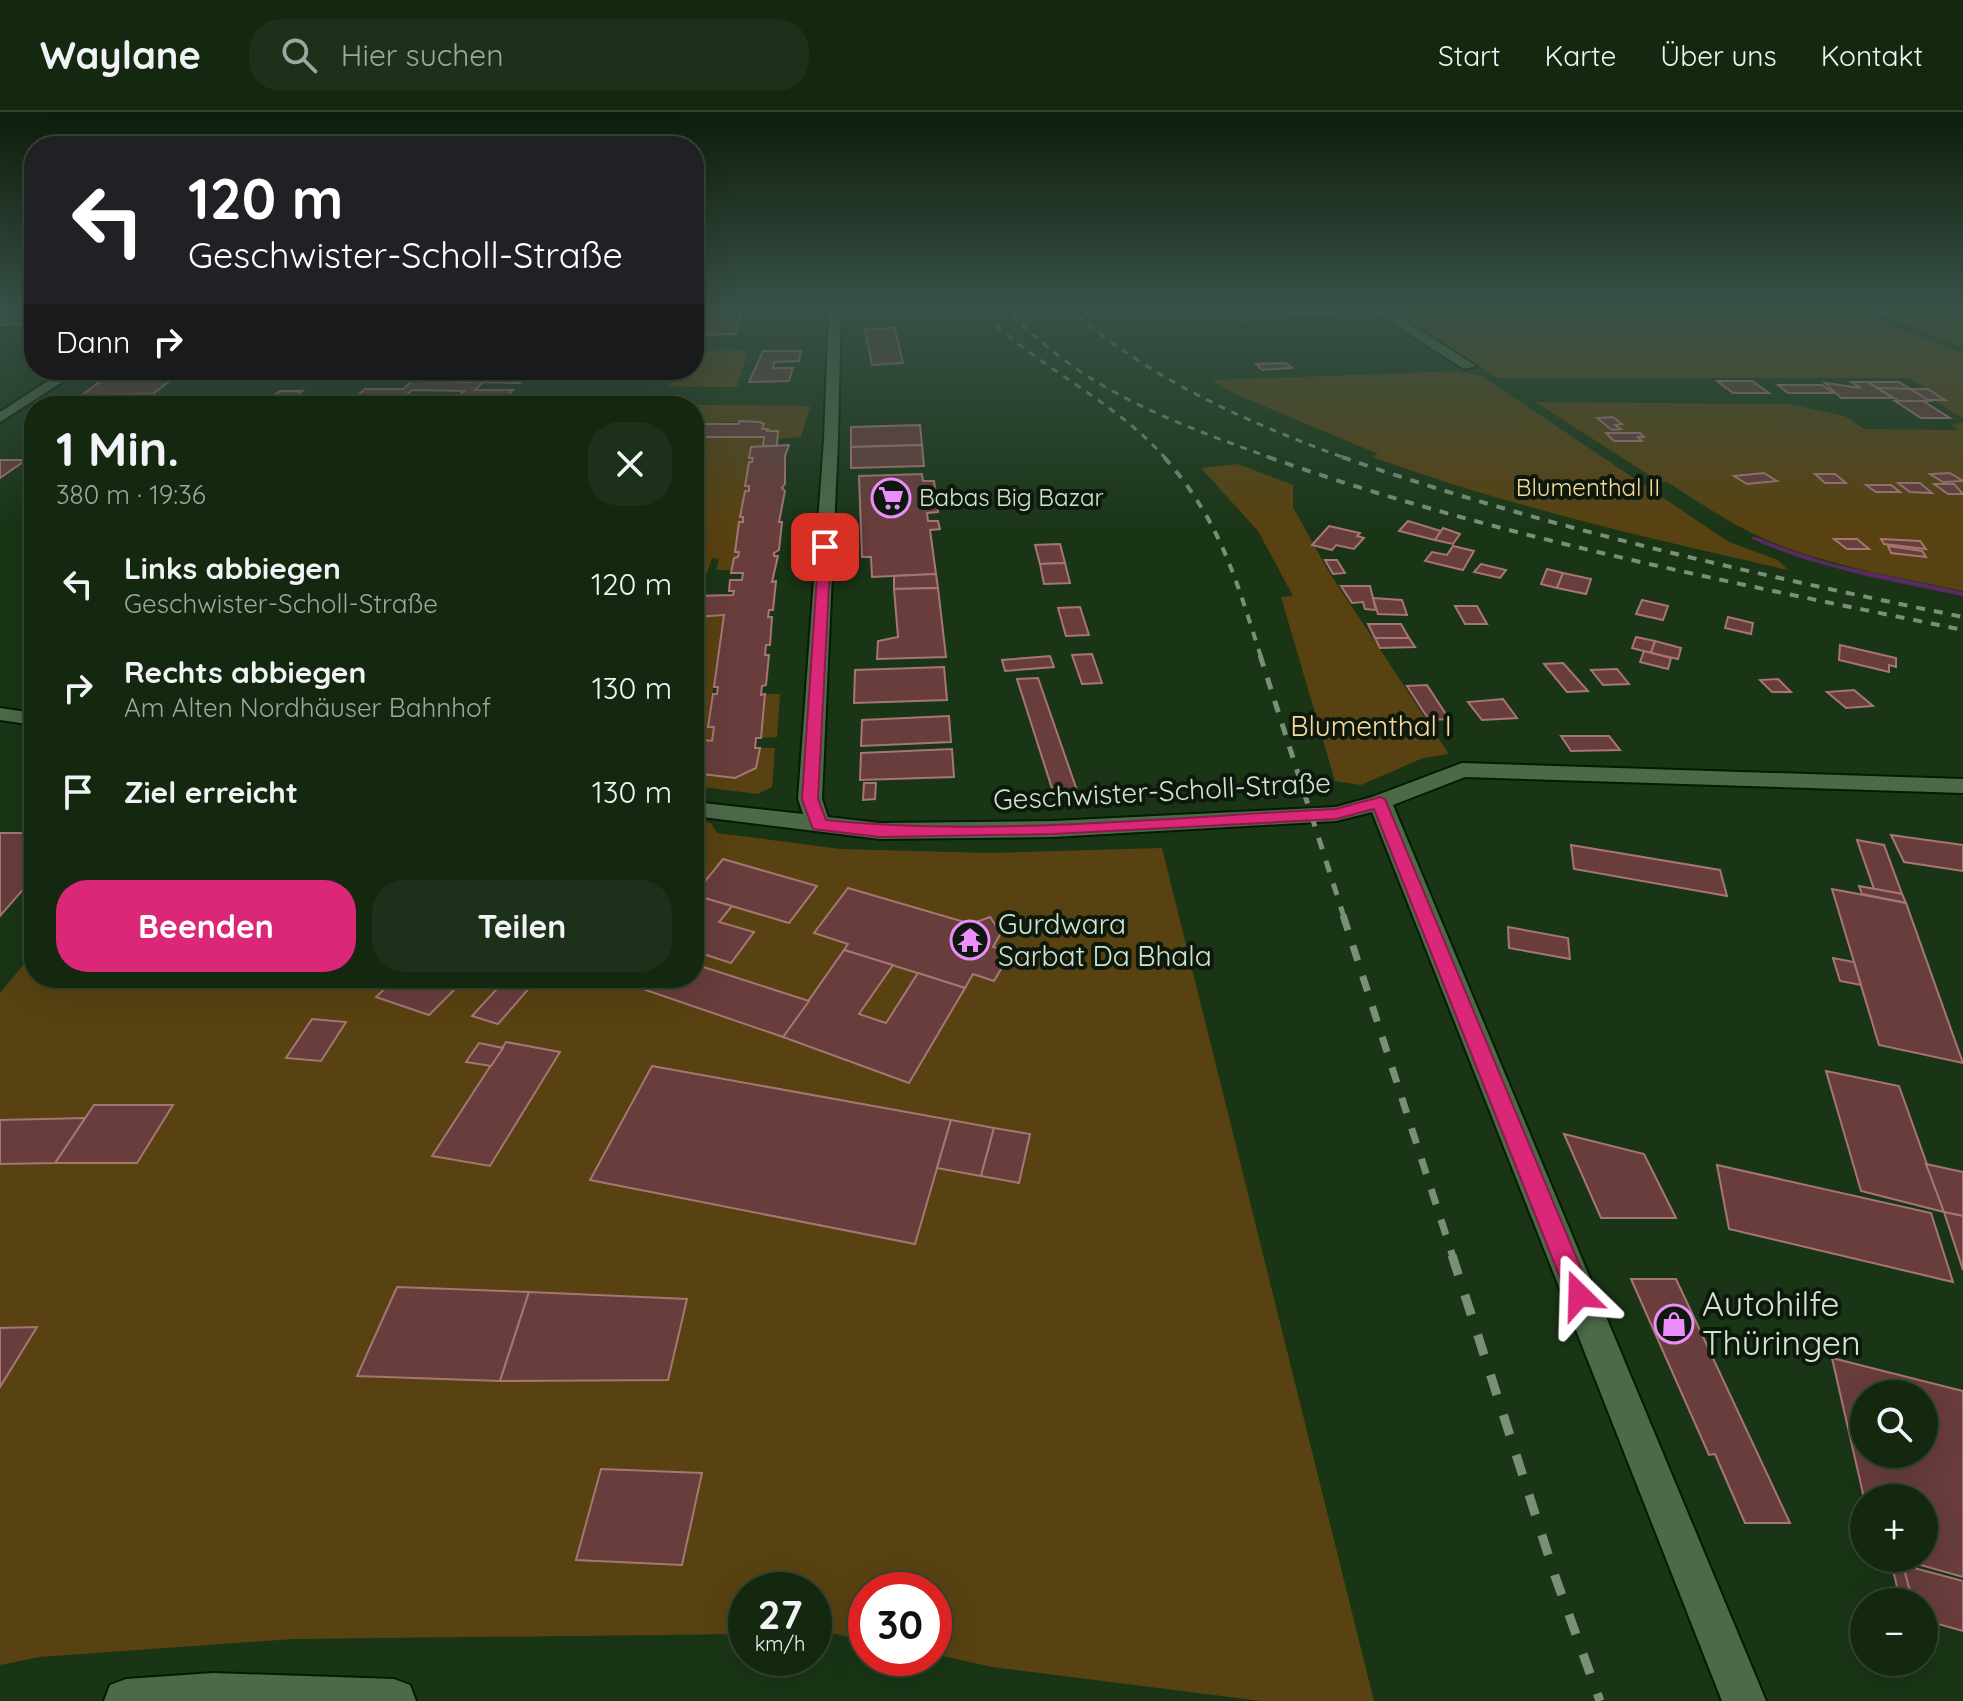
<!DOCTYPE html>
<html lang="de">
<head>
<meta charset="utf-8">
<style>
  body { margin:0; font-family:Quicksand,sans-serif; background:#1d3019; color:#f1f3f6; height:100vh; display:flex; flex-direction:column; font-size:30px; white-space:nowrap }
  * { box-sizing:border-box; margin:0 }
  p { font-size:26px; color:#9da69f }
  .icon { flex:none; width:44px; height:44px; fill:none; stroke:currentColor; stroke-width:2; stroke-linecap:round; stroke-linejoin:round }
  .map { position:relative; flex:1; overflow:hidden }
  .panel { position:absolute; left:24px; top:284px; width:680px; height:592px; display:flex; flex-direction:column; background:#142810; border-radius:32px; box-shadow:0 8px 32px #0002,0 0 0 2px #334430 }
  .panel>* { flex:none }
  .guide { position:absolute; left:24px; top:24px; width:680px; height:244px; border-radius:32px; box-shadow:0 8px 32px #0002,0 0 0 2px #334430; background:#202124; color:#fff; overflow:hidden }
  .tools { position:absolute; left:1850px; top:1268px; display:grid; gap:16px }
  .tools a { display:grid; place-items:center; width:88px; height:88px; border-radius:50%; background:#142810; box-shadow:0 8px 32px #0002,0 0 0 2px #334430; font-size:40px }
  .speed { position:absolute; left:728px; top:1460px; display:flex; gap:16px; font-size:40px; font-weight:700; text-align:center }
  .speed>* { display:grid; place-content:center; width:104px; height:104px; border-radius:50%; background:#142810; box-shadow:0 8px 32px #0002,0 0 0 2px #334430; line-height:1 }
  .speed small { font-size:20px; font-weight:400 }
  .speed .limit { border:12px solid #d22; background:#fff; color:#111 }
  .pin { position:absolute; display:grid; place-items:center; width:68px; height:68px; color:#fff; margin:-34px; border-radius:16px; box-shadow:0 4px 12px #0006 }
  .me { position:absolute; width:88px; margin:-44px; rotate:338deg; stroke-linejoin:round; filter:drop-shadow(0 0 6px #0008) }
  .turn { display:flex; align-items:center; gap:28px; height:168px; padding:0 32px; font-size:36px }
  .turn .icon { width:104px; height:104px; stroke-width:2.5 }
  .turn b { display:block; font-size:56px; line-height:68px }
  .then { display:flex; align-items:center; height:76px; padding:0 32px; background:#0003; gap:16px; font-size:30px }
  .round { display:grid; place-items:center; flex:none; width:84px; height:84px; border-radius:32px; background:#1d3019 }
  .overview { display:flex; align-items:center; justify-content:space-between; height:136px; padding:0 32px }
  h1 { font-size:48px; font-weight:700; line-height:60px }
  .action { display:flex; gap:16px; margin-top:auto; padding:16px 32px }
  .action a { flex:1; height:92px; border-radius:32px; background:#db2777; color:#fff; font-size:32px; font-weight:700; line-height:92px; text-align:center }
  .action a+a { background:#1d3019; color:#f1f3f6 }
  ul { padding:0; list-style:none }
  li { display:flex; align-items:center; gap:24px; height:104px; padding:0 32px }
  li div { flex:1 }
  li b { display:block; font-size:30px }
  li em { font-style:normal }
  header { display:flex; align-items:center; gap:48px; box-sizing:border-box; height:112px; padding:0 40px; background:#142810; border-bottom:2px solid #334430 }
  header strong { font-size:38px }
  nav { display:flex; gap:44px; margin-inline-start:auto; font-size:28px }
  .search { width:560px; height:72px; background:#1d3019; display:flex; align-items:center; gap:20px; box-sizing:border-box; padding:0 28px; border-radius:32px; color:#9da69f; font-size:30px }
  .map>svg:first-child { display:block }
</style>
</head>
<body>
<header>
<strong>Waylane</strong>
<div class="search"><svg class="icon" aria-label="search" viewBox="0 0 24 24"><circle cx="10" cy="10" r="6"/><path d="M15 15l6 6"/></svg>Hier suchen</div>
<nav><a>Start</a><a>Karte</a><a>Über uns</a><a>Kontakt</a></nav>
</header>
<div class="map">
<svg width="1963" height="1589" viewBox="0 0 1963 1589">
  <rect width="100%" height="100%" fill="#1a3516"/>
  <g fill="#594211">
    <polygon points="1383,194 1841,194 1963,241 1963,306 1933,288 1946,287 1908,266 1498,266"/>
    <polygon points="1859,194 1963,194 1963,235"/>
    <polygon points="749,238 737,275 669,275 677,258 694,258 694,239"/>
    <path d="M1458 259 1482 264 1729 430 1778 448 1788 458C1648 426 1507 394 1372 345L1378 342 1235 282 1212 268Z"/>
    <polygon points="301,289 810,294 801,325 778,327 778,319 767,319 754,309 694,312 694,294 296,294"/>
    <path d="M1535 290 1788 292 1845 304 1864 317 1958 318 1951 312 1963 311V479C1898 465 1829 454 1767 428 1732 413 1700 391 1667 370H1660Z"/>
    <polygon points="694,325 764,325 763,334 751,335 749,345 753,346 752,350 749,350 745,373 749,374 749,379 745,379 740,405 743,405 743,410 739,410 735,439 739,440 738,445 734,446 732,458 716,458 719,447 712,446 707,461 694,461 694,447 698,447 702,438 697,437 700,426 694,426"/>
    <polygon points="1238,352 1293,373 1293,395 1329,460 1449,642 1423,646 1361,673 1335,669 1281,485 1293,484 1258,419 1201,356"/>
    <polygon points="724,503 708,615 714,615 712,629 694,627 694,505"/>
    <polygon points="765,582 780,582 777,625 761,626"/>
    <polygon points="760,636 775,636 772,675 758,682 694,674 694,661 735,666 756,656"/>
    <polygon points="694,708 711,711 717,721 840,737 988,741 1162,736 1374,1589 1261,1589 992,1555 934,1542 934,1478 866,1478 866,1528 835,1522 814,1522 814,1478 746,1478 746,1522 293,1527 39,1545 0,1553 0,881 34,840 34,866 694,866"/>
  </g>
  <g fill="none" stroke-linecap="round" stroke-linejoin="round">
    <path fill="#5b2a63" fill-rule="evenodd" d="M1752 425H1756L1781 435 1833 452 1963 480V484C1891 469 1819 457 1752 427Z"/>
  </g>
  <g fill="#683d3c" stroke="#a67674" stroke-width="2" fill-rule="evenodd">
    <polygon points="694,194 742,194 736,222 694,223"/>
    <polygon points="34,204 34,211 0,213 0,206"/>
    <polygon points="895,216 903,251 872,253 865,217"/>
    <polygon points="763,239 801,239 799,249 774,250 773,256 793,256 789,269 749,270"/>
    <polygon points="1286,251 1292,256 1262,258 1256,252"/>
    <path d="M425 258H494L490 262H528L520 271 483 270 475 278H513L503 289 455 288 464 279 412 278 402 287H353L365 277H403L412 269 374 268 385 260ZM431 261H482L473 270 422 269Z"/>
    <polygon points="602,258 669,258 664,268 596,268"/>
    <polygon points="171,268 153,282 82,283 101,269"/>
    <polygon points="1717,269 1752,269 1769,281 1733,281"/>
    <polygon points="1851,270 1868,270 1893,286 1841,286 1825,271 1861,276"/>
    <polygon points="1868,270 1899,270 1910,277 1878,276"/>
    <polygon points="1778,273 1822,273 1834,281 1788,281"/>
    <polygon points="1878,276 1910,277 1930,289 1899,289"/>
    <polygon points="1911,277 1928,277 1945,288 1928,288"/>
    <polygon points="280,279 302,279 292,287 270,286"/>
    <polygon points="1895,289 1923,289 1950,306 1921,306"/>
    <polygon points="1613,305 1622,312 1615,313 1621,317 1612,318 1597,306"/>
    <polygon points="740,309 760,310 764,312 762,317 768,317 767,319 778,319 777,334 763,334 764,325 694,325 694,312 738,312"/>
    <polygon points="920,313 922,333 851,335 851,315"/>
    <polygon points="1606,321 1640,321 1644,325 1638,325 1642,329 1614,329"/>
    <polygon points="789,333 785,344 785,372 782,376 785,379 779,410 782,410 779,438 774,441 774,444 778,444 772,470 776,469 773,498 769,498 768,505 772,505 770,533 766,533 765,543 769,543 766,573 762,574 761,583 765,582 761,626 756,626 755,636 760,636 756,656 735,666 694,661 694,627 712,629 714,615 708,615 713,582 717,582 718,575 714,575 724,503 694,505 694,484 733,483 734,479 729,479 730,468 742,468 743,461 731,461 734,446 738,445 739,440 735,440 739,410 743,410 743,405 740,405 745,379 749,379 749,374 745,374 749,350 752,350 753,346 749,346 751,335"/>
    <polygon points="922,333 924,354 851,356 851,335"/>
    <polygon points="0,348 26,348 0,366"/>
    <polygon points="1764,361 1777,369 1747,372 1734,364"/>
    <polygon points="1950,361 1963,369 1943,370 1930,362"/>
    <polygon points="922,362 923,369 934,369 935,376 926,377 928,392 937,392 938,400 927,401 928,409 938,409 940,417 930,418 936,462 872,465 871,445 862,445 859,364"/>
    <polygon points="1815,362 1835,362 1846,371 1825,371"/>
    <polygon points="1898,371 1920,371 1932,381 1910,380"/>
    <polygon points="1934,372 1954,372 1963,382 1948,382"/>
    <polygon points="1866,373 1891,373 1900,380 1876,380"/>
    <polygon points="1408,409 1441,419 1435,428 1399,419"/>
    <polygon points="1329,414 1360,421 1357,424 1364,426 1354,437 1336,433 1332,438 1312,433"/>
    <polygon points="1443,416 1460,422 1453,432 1435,428"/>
    <polygon points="1834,427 1857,427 1869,437 1847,437"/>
    <polygon points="1881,427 1920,429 1926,437 1884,432"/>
    <polygon points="1060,432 1065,451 1040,452 1035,433"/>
    <polygon points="1453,434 1474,439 1463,458 1425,449 1432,440 1447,443"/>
    <polygon points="1888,434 1922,439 1926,445 1891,441"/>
    <polygon points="1325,448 1337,448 1345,461 1333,462"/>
    <polygon points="1065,451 1070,471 1044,472 1040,452"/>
    <polygon points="1481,452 1506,458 1500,466 1474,460"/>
    <polygon points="1547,457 1563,461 1557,476 1541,472"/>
    <polygon points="1563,461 1591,467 1586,482 1557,476"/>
    <polygon points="936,462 938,476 894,477 894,464"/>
    <polygon points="1341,474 1370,474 1376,498 1365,497 1363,490 1352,491"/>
    <polygon points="938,476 946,545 877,547 878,529 898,525 894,477"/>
    <polygon points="1373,486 1402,488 1407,503 1378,502"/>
    <polygon points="1642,488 1668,494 1663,508 1636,502"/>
    <polygon points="1455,494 1477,494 1487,512 1465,512"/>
    <polygon points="1080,495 1089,523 1066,524 1058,496"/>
    <polygon points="1728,505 1753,511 1751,522 1725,516"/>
    <polygon points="1368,512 1401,512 1409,526 1375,526"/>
    <polygon points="1636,525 1655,529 1651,541 1632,536"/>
    <polygon points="1375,526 1409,526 1415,535 1380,536"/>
    <polygon points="1655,529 1681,536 1678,547 1651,541"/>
    <polygon points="1840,533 1896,546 1896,555 1889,553 1889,560 1839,548"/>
    <polygon points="1644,539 1671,546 1668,557 1640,550"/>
    <polygon points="1092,542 1102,571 1082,572 1072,543"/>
    <polygon points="1050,544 1054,555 1005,559 1002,548"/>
    <polygon points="1563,551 1588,579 1567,580 1544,552"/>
    <polygon points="944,555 947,588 854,591 855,558"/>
    <polygon points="1617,557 1629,572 1603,573 1591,558"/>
    <polygon points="1038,566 1080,687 1056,689 1017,567"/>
    <polygon points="1778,567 1791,580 1772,580 1760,568"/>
    <polygon points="1427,573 1449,607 1429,608 1407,574"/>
    <polygon points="1854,578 1873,594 1846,596 1827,580"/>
    <polygon points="1503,587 1517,606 1482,608 1468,590"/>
    <polygon points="949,604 951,630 861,634 862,608"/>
    <polygon points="1561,624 1609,624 1620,638 1571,639"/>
    <polygon points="952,637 954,665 860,668 861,641"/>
    <polygon points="864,671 876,671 875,687 863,688"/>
    <polygon points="0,721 34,721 34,765 0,804"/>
    <polygon points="1891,723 1963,733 1963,759 1904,750"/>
    <polygon points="1857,728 1884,733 1902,782 1874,777"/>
    <polygon points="1571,733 1720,758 1727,784 1574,757"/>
    <polygon points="723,747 768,760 817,774 789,811 694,783"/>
    <polygon points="1859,774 1902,782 1906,791 1862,782"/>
    <polygon points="848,776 971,812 990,805 1001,821 993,835 1011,840 994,869 973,862 965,876 844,838 848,832 814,821"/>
    <polygon points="1832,777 1906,791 1963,951 1879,933"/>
    <polygon points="694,783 732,794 719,810 754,820 731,851 694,839"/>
    <polygon points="1508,815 1568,826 1570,847 1509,836"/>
    <polygon points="844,838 893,853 859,902 886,911 918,861 965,876 909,971 783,925"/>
    <polygon points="1833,846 1854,850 1861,873 1840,869"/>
    <polygon points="694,852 809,889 783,925 634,874 641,866 694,866"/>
    <polygon points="396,866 448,866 462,870 429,903 376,885"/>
    <polygon points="506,867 531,874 498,912 472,904"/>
    <polygon points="312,907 346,910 321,949 286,946"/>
    <polygon points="506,930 560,940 490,1054 432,1044"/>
    <polygon points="479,931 503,936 491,954 466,950"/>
    <polygon points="652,954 951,1008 915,1132 590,1068"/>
    <polygon points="1826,959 1899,974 1944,1100 1861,1079"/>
    <polygon points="94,993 173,993 137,1051 55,1051"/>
    <polygon points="85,1006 55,1051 0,1052 0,1008"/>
    <polygon points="951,1008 994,1016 981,1064 937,1056"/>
    <polygon points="994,1016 1030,1022 1019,1071 981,1064"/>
    <polygon points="1564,1022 1644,1042 1676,1106 1601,1106"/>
    <polygon points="1926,1052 1963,1060 1963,1104 1944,1100"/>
    <polygon points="1717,1053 1931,1101 1953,1170 1729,1117"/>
    <polygon points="1944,1100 1963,1104 1963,1158"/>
    <polygon points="1631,1167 1676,1167 1790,1411 1745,1411 1715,1342 1709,1343"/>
    <polygon points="397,1175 529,1180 500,1269 357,1264"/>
    <polygon points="529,1180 687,1187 668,1268 500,1269"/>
    <polygon points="37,1215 0,1275 0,1216"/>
    <path d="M1832 1246 1963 1279V1465L1896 1446H1924V1386H1864ZM1864 1282H1924V1342H1864Z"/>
    <polygon points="601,1357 702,1361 682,1453 576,1448"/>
    <polygon points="1891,1450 1903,1453 1912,1486 1899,1483"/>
    <polygon points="1903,1453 1963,1469 1963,1519 1924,1508 1924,1490 1913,1490"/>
  </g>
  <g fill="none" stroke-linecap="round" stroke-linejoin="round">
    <g stroke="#021c01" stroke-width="4">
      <g id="minor">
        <polygon points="34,194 34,201 0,204 0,196"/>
        <polygon points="829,194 841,194 838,328 822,687 828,705 880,711 1053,709 1336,695 1372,685 1462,651 1963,667 1963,681 1465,665 1393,693 1766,1589 1722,1589 1372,700 1336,709 1053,725 880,727 694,704 694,690 803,702 798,687 824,328"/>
        <polygon points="1220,194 1233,194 1244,202 1382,194 1476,254 1464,257 1375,200 1241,210"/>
        <polygon points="65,258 81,258 0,310 0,300"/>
        <polygon points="0,596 34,601 34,613 0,608"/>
        <polygon points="213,1561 394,1567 410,1573 416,1589 104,1589 110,1573 126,1567"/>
      </g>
    </g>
    <use href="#minor" fill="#4c6948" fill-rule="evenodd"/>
    <g stroke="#798f76" stroke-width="3" stroke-dasharray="7 7" stroke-linecap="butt">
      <path d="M976 194C1032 254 1112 285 1166 347"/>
      <path d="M1001 194C1023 213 1043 233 1067 250 1128 295 1203 321 1274 347"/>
      <path d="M1067 194C1146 266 1248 311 1348 347"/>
    </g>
    <g stroke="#798f76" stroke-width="4" stroke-dasharray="9 9" stroke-linecap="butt">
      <path d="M1164 345C1220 408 1236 467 1261 545"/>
      <path d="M1268 345C1494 425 1729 470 1963 518"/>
      <path d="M1342 345C1545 416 1753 462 1963 505"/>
    </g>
    <polyline stroke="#798f76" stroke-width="5" stroke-dasharray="12 12" stroke-linecap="butt" points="1260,543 1344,805"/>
    <polyline stroke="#798f76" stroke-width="7" stroke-dasharray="16 16" stroke-linecap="butt" points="1343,803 1453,1145"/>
    <polyline stroke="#798f76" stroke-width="9" stroke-dasharray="21 21" stroke-linecap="butt" points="1452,1143 1555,1464 1600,1589"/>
  </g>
  <linearGradient id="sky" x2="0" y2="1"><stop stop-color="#0e1d0c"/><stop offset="0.47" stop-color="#385147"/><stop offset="1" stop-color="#385147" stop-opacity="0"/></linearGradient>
  <rect width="1963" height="416" fill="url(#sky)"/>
  <path fill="#db2777" stroke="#8e194d" stroke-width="2" d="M825 431 831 435 818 687 826 708C989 725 1171 705 1336 697L1380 685 1385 687 1592 1183 1588 1191 1579 1195 1571 1191 1567 1183 1374 697 1336 707 1053 722 880 725 813 717 802 687 819 435Z"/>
  <defs>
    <g id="supermarket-ring" transform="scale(2)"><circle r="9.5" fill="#0d190c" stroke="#eb8dfb" stroke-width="1.5"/><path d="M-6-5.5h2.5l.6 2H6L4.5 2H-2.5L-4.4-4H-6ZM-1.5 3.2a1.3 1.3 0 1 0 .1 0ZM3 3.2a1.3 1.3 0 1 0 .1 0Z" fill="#eb8dfb"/></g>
    <g id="temple-ring" transform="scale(2)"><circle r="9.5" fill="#0d190c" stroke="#eb8dfb" stroke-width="1.5"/><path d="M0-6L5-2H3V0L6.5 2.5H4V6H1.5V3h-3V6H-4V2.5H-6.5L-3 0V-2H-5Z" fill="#eb8dfb"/></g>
    <g id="shop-ring" transform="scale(2)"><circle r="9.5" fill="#0d190c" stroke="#eb8dfb" stroke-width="1.5"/><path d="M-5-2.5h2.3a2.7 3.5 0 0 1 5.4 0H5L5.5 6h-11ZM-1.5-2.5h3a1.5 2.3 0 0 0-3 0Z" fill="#eb8dfb"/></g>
  </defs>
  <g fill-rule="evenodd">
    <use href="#supermarket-ring" x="891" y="386"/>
    <use href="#temple-ring" x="970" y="828"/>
    <use href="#shop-ring" x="1674" y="1212"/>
  </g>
  <g text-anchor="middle" stroke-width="8" stroke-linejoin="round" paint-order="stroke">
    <g font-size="24" fill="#f9d89e" stroke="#0d190c">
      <text x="1588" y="384">Blumenthal II</text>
    </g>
    <g font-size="24" fill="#d3e3d0" stroke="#0d190c" text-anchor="start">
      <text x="919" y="394">Babas Big Bazar</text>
    </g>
    <g font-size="28" fill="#f9d89e" stroke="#0d190c">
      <text x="1371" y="624">Blumenthal I</text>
    </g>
    <g font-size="28" fill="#d3e3d0" stroke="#0d190c">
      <text transform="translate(1162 679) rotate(-3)" y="10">Geschwister-Scholl-Straße</text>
    </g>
    <g font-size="28" fill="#d3e3d0" stroke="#0d190c" text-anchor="start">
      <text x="998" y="822">Gurdwara<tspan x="998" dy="32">Sarbat Da Bhala</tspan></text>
    </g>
    <g font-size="34" fill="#d3e3d0" stroke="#0d190c" text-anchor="start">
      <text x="1702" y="1204">Autohilfe<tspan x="1702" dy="39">Thüringen</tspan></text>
    </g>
  </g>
</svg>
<div class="tools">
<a><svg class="icon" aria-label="search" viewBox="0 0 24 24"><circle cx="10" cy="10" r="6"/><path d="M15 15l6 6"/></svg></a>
<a>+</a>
<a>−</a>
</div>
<div class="speed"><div>27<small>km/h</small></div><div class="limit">30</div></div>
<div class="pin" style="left:825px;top:435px;background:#d93025"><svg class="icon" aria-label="arrive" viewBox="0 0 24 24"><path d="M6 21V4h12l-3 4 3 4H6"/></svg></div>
<svg class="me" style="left:1579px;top:1183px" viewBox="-20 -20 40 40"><path d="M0-17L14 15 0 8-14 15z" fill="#db2777" stroke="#fff" stroke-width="4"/></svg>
<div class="guide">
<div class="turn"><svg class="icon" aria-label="left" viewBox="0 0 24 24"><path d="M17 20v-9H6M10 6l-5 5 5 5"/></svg><div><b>120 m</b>Geschwister-Scholl-Straße</div></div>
<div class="then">Dann<svg class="icon" aria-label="right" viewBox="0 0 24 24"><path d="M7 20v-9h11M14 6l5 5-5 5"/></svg></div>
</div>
<section class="panel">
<div class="overview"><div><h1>1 Min.</h1><p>380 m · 19:36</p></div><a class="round"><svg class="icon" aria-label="close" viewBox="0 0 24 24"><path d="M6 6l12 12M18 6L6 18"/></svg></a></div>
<ul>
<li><svg class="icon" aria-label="left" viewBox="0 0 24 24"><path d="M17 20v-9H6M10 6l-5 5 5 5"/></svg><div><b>Links abbiegen</b><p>Geschwister-Scholl-Straße</p></div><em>120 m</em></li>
<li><svg class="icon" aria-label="right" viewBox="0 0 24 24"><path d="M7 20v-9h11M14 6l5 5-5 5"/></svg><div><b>Rechts abbiegen</b><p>Am Alten Nordhäuser Bahnhof</p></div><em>130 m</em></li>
<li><svg class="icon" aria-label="arrive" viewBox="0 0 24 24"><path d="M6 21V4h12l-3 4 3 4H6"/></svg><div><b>Ziel erreicht</b></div><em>130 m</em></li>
</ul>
<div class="action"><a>Beenden</a><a>Teilen</a></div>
</section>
</div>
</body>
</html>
